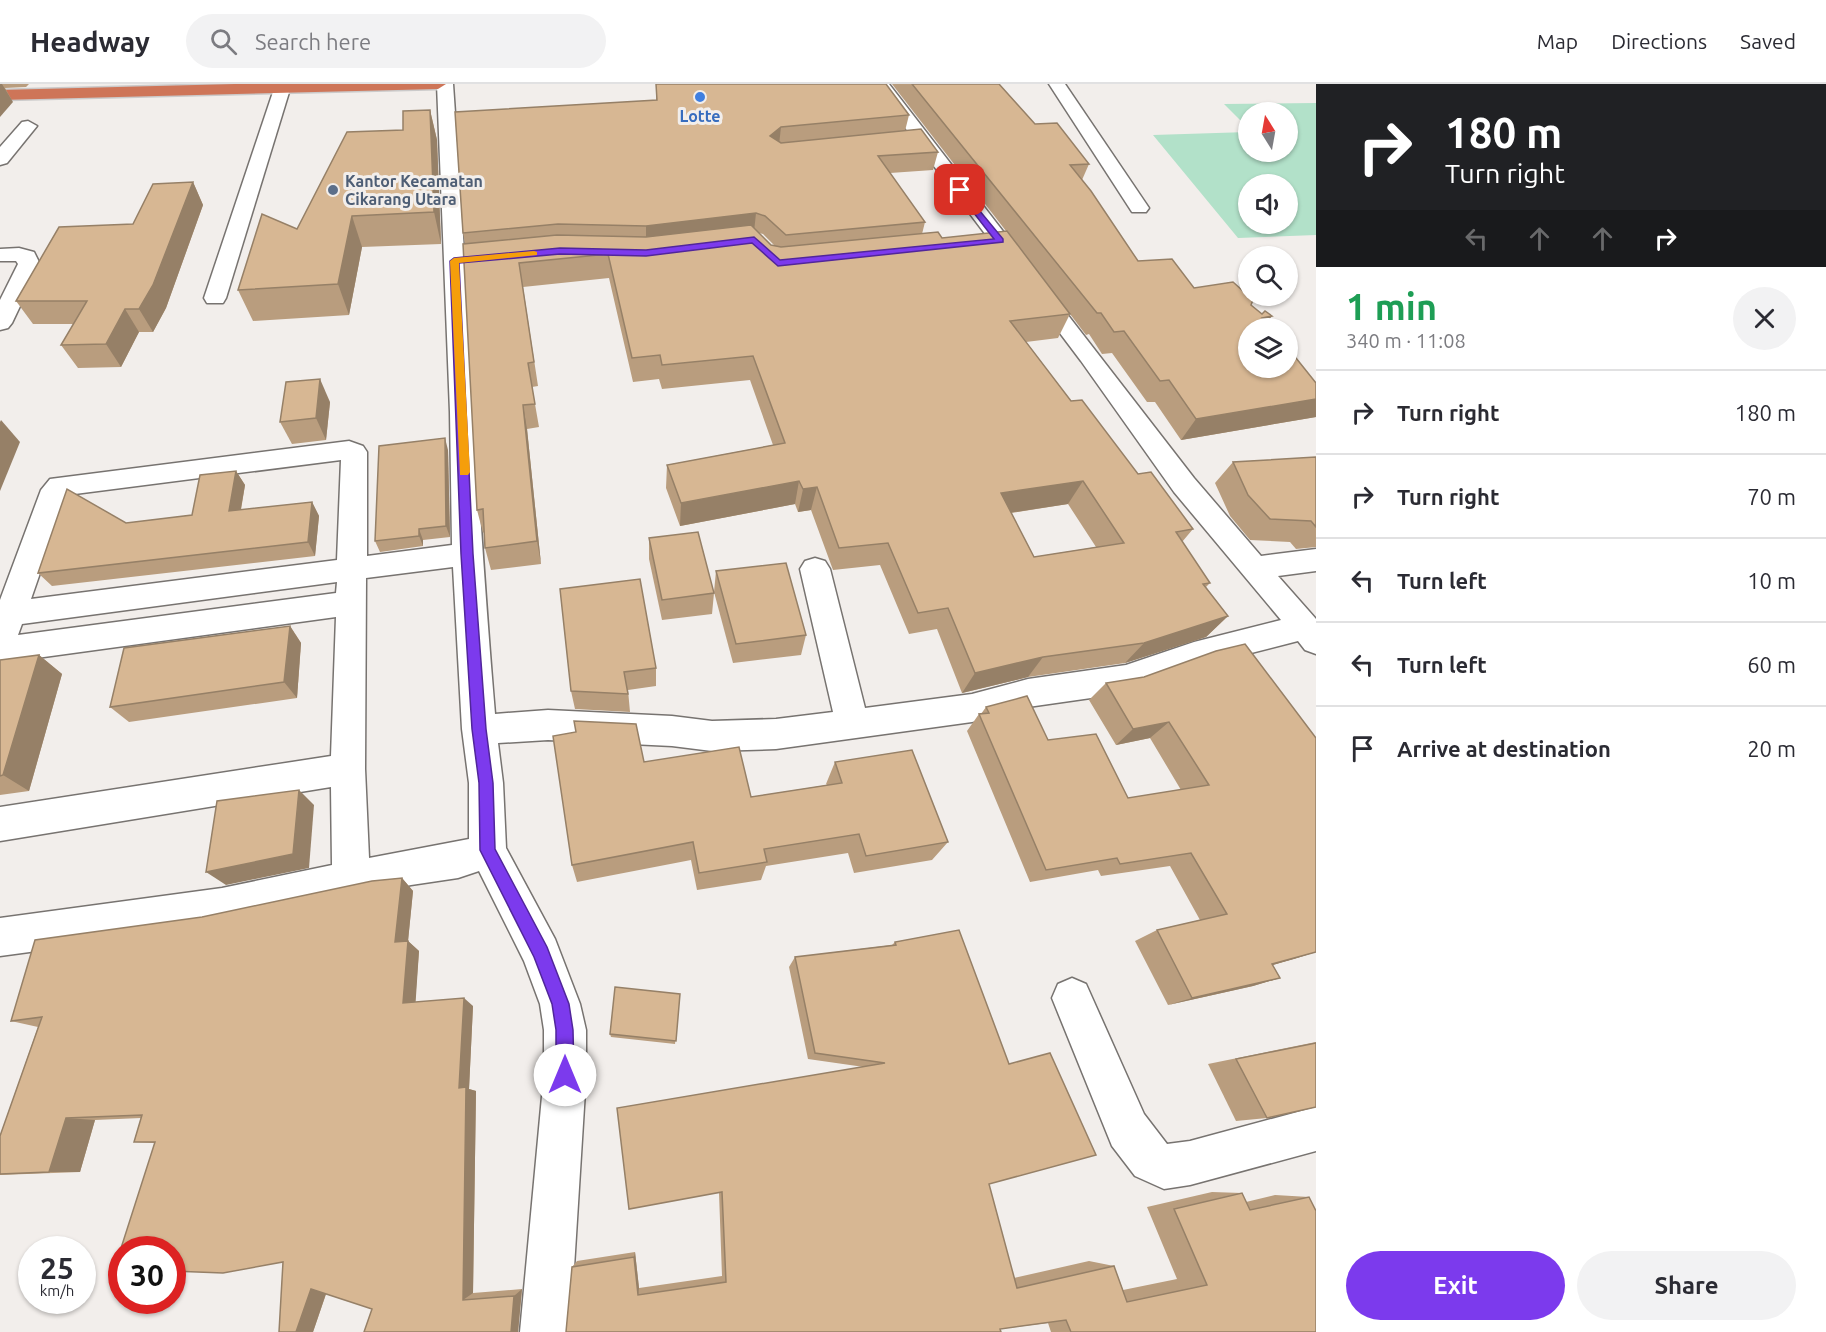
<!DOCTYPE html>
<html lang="en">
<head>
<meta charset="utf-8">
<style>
  body { margin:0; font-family:Ubuntu,sans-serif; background:#f2f2f3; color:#2b2b33; height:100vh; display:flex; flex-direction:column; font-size:22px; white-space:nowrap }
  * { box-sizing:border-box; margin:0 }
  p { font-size:20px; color:#7c7c81 }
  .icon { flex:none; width:33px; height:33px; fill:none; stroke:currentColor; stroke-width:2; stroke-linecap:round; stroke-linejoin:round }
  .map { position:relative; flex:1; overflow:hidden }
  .panel { display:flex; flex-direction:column; background:#fff; width:510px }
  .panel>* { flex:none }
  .top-card { background:#202124; color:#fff; overflow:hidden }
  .needle { width:39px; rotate:349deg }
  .buttons { position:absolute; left:1238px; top:18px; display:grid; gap:12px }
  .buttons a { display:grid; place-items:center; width:60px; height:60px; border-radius:50%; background:#fff; box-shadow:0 2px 4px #0004; font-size:30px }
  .speed { position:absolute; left:18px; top:1152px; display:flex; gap:12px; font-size:30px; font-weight:700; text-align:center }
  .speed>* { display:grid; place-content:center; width:78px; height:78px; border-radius:50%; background:#fff; box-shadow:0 2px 4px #0004; line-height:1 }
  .speed small { font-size:15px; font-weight:400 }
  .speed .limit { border:9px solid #d22; background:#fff; color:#111 }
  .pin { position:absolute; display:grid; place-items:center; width:51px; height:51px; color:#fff; margin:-26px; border-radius:12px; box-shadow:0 3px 9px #0006 }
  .me { position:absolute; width:66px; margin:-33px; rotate:0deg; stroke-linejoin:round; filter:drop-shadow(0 0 4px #0008) }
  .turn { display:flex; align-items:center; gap:21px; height:126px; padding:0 30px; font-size:27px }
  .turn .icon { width:78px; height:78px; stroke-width:2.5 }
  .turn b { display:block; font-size:42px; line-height:51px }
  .lanes { display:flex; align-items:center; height:57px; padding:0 30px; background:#0003; justify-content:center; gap:30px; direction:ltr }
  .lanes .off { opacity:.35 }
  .round { display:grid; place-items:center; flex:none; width:63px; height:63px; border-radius:32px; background:#f2f2f3 }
  .summary { display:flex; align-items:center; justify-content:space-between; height:102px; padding:0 30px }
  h1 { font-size:36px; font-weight:600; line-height:45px; color:#1e9e55 }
  .action { display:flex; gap:12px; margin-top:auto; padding:12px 30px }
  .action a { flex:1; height:69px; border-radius:36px; background:#7c3aed; color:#fff; font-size:24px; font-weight:600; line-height:69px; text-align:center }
  .action a+a { background:#f2f2f3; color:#2b2b33 }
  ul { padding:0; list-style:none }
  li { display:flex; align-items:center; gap:18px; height:84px; padding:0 30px; border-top:2px solid #e1e1e2 }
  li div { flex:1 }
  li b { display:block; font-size:22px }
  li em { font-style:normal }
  header { display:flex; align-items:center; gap:36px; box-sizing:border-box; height:84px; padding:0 30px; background:#fff; border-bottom:2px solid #e1e1e2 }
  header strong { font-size:28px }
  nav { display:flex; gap:33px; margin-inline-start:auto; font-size:21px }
  .search { width:420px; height:54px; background:#f2f2f3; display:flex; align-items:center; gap:15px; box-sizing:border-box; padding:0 21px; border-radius:33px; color:#7c7c81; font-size:22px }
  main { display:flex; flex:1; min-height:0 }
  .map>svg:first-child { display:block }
</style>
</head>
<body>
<header>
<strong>Headway</strong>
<div class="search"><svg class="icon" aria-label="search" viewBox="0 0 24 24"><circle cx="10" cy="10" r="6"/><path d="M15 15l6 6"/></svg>Search here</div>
<nav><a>Map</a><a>Directions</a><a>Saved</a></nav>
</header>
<main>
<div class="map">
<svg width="1316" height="1248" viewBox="0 0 1316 1248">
  <rect width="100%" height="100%" fill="#f2eeeb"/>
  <path fill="#b2e1c9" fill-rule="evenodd" d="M1316 19V151L1238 154 1153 51 1248 48V68H1287V28H1248V44L1224 20ZM1248 100H1287V140H1248Z"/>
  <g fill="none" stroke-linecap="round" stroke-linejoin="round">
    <g stroke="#777370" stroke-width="3">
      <g id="minor">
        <polygon points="282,0 290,5 226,214 223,219 207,219 204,214 274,5"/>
        <path d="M437 0H453C468 210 477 420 495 630L548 626 672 632 712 637 776 635 833 628 800 485 805 477 815 474 825 477 830 485 865 624 972 610 1028 595 1126 581 1194 558 1281 536 1174 408 1081 277 872 0H889L1194 394 1261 472 1316 465V487L1278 492 1316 535V570L1305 566 1298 557 1196 583 1126 609 1028 623 972 638 776 665 712 667 672 662 548 656 498 659 503 699 506 764 555 855 580 920 586 946V991L570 1248H520L544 991V946L540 920 524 877 479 787 458 794 411 801 222 842 0 872V834L222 804 332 781 331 703 0 757V723L331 672 336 533 0 579V516L41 406 50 395 349 357 363 362 367 368V472L452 461 450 328ZM341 376 337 476 31 515 67 411ZM453 483 462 645 469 699V755L369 774 365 685 366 494ZM337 498 336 509 18 551 22 540Z"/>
        <polygon points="1049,0 1065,0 1149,124 1146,128 1132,128"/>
        <polygon points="28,37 37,42 7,79 0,81 0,63 22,38"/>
        <polygon points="19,164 34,168 40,180 12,239 8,244 0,246 0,216 18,180 16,177 0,177 0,165"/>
        <polygon points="1072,894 1086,900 1144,1030 1167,1060 1190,1057 1316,1023 1316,1067 1190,1101 1164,1105 1135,1092 1112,1062 1052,914 1058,900"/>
      </g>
    </g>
    <g stroke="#cbcaca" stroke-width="3">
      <polygon id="highway" points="235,0 446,0 438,5 0,16 0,6"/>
    </g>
    <use href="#minor" fill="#fff" fill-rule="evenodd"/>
    <use href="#highway" fill="#ce7558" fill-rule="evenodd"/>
  </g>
  <g fill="#b99d7e" fill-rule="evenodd">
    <polygon points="0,0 29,0 26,3 5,4 13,18"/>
    <path d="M656 0H886L909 31 905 47 938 68 933 86 890 89 925 138 922 150 942 154 1006 147 892 0H999L1035 40 1089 80 1082 96 1138 177 1194 204 1251 221 1316 299V333L1181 356 1155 318H1147L1112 269 1102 270 1089 250 1086 251 1070 230 1058 254 1026 258 1071 317 1138 390 1193 445 1182 458 1210 499 1206 503 1228 532 1206 553 1125 579 1028 593 962 609 937 545 909 550 880 481 833 486 811 426 798 428 795 420 680 442 666 404 667 381 773 361 750 296 662 305 659 295 633 298 609 194 523 203 538 302 532 303 539 343 527 345 541 480 491 486 485 464 484 448 483 449 477 426 465 160 463 149 656 16ZM759 149 763 150 775 162 771 161ZM1068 420 1096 463 1034 473 1011 429Z"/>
    <polygon points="430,26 437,56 441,160 362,163 349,231 253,237 238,206 297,145 403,46"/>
    <polygon points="193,98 203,121 166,224 153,248 139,248 121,283 78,284 61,261 74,240 33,240 16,217 133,140"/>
    <polygon points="330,318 326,356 292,360 280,338"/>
    <polygon points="448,366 450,453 423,456 423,462 380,468 375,457"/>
    <polygon points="1316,373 1316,463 1296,465 1290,458 1250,456 1230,432 1215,399 1233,378"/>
    <polygon points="236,387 245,401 241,426 312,418 319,432 315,472 52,502 38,489 126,439 192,431"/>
    <polygon points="649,454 714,509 712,530 662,536 649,475"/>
    <polygon points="716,487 806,551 801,571 733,579 714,508"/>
    <polygon points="560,505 656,584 656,602 628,606 630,628 575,625 571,607"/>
    <polygon points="290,542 301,559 297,614 129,638 110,623"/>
    <polygon points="39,571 62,590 29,707 0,711 0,576"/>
    <polygon points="1144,593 1316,868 1273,881 1280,894 1253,902 1168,921 1135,857 1157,846 1200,836 1170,782 1101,792 1098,786 1030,798 967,647 979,630 981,630 986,623 1048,656 1128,714 1181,706 1150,654 1116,661 1089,616 1106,599"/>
    <polygon points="644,678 751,713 827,701 826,700 835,678 948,758 932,776 854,789 848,769 766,782 761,796 697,806 691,776 577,798 572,781"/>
    <polygon points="402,794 413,807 408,857 419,867 415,918 473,922 469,1005 476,1007 473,1209 522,1205 518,1248 364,1248 372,1225 326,1210 313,1248 283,1178 154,1059 134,1058 141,1034 95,1036 80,1088 0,1091 0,1052 38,943 11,937 202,833"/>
    <polygon points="895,858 989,1100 1014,1194 1089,1177 1114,1182 1123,1206 1177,1195 1147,1123 1212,1108 1242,1109 1246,1118 1275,1111 1309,1113 1316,1248 1051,1248 1048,1239 1000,1245 566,1248 572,1183 577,1177 635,1168 639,1204 722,1192 719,1109 864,983 808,975 789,883 795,873 892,861"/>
    <polygon points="680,910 675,960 611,953 610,950"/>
    <polygon points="1316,958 1316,1023 1267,1034 1236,1037 1208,980"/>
  </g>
  <g fill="#968067">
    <polygon points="0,0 2,0 13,18 0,33"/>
    <polygon points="430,26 437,56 441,160 434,128"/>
    <polygon points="781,43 779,61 770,52"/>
    <polygon points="193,98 203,121 166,224 153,248 139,225"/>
    <polygon points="756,129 754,148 646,161 646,142"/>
    <polygon points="352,132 362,163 349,231 338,200"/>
    <polygon points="125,225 139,248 121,283 106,260"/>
    <polygon points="1272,232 1263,244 1262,234"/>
    <polygon points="320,295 330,318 326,356 316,334"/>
    <polygon points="1316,315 1316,333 1181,356 1196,335"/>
    <polygon points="523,321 527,345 541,480 537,457"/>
    <polygon points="1,336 20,358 0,407 0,338"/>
    <polygon points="445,354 448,366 450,453 446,442"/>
    <polygon points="236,387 245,401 238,441 229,427"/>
    <polygon points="799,397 795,420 680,442 681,419"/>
    <polygon points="1083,397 1068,420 989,432 1001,409"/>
    <polygon points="817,403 811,426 798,428 803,405"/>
    <polygon points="312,418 319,432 315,472 308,458"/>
    <polygon points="419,445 423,456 423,462 419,452"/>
    <polygon points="1228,532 1206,553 1125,579 1144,559"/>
    <polygon points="290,542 301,559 297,614 284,598"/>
    <polygon points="39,571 62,590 29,707 3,691"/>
    <polygon points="1043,573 1028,593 962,609 975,589"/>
    <polygon points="1169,638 1150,654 1116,661 1133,645"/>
    <polygon points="299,706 314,721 309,784 226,801 206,788"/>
    <polygon points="402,794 413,807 408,857 419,867 415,927 403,919 395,858"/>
    <polygon points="1316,868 1294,875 1245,889 1272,880"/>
    <polygon points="1280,894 1253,902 1168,921 1192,914"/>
    <polygon points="464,914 473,922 469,1005 476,1007 473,1209 463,1216 459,1004"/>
    <polygon points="66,1034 95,1036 80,1088 49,1088"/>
    <polygon points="635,1168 639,1204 638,1211 634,1173"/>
    <polygon points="330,1198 313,1248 296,1248 311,1205"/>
    <polygon points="522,1205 518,1248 511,1248 514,1212"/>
  </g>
  <g fill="#d7b793" stroke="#968067" stroke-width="1.5" fill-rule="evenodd">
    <polygon points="656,0 886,0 909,31 781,43 770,52 781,59 921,45 938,68 878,72 925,138 786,151 765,132 756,129 646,142 558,140 463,149 455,28 657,16"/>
    <polygon points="912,0 999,0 1035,40 1057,39 1089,80 1070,81 1091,107 1138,177 1172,175 1194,204 1233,198 1253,216 1251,221 1262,230 1265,227 1272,232 1262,234 1272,244 1248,244 1248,284 1287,284 1287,258 1289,260 1288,264 1316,299 1316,315 1196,335 1169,296 1160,297 1124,247 1114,248 1101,229 1097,229"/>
    <polygon points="430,26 434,128 352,132 338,200 238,206 262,130 297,145 347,48 403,46 403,27"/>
    <polygon points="193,98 153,201 139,225 125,225 106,260 61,261 87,217 16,217 59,143 133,140 153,100"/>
    <path d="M751 141 771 161 781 163 938 148 942 154 1007 147 1070 230 1010 237 1071 317 1082 316 1138 390 1151 388 1193 445 1176 448 1210 499 1203 500 1228 532 1144 559 1043 573 975 589 948 524 918 529 888 459 839 464 817 403 803 405 799 397 681 419 667 381 785 359 753 272 662 281 660 271 632 274 608 170 519 179 534 278 528 279 535 320 523 321 537 457 485 464 483 425 477 426 463 160 557 151 646 153ZM1083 397 1124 459 1034 473 1001 409Z"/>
    <polygon points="320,295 316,334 280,338 286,298"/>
    <polygon points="445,354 446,442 419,445 419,452 375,457 379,362"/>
    <polygon points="1316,373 1316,443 1311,437 1270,435 1248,411 1233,378"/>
    <polygon points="236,387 229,427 312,418 308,458 38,489 67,405 126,439 192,431 200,391"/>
    <polygon points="698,448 714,509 662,516 649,454"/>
    <polygon points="786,479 806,551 736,560 716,487"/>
    <polygon points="640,495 656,584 624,588 628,610 571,607 560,505"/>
    <polygon points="290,542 284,598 110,623 124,564"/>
    <polygon points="1245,560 1316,654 1316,868 1272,880 1280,894 1192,914 1157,846 1227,830 1191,769 1120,780 1117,774 1046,786 979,630 989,629 986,623 1027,612 1048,656 1096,650 1128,714 1209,701 1169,638 1133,645 1106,599 1144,593 1216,567"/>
    <polygon points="39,571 3,691 0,692 0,576"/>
    <polygon points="574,637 636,640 644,678 739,663 751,713 842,699 835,678 912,666 948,758 866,772 859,750 764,765 767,778 699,789 693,758 572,781 553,652 576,648"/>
    <polygon points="299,706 293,770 206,788 217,717"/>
    <polygon points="402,794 395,858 408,857 403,919 464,914 459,1004 466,1003 463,1216 514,1212 511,1248 364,1248 372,1225 311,1205 296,1248 279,1248 283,1178 223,1189 172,1187 172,1166 122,1166 122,1186 114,1186 155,1058 134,1058 142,1031 66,1034 49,1088 0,1090 0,1052 42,933 11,937 35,856 202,833 372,797"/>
    <polygon points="959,846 1009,980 1050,969 1096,1071 989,1100 1017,1204 1114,1182 1127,1218 1207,1201 1174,1125 1242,1109 1250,1126 1309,1113 1316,1127 1316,1248 1071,1248 1066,1236 1000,1245 1001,1248 566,1248 572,1183 634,1173 638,1211 726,1198 722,1108 629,1125 617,1024 885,979 815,969 795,873 896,861 895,858"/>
    <polygon points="615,903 680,910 676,957 610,950"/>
    <polygon points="1316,959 1316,1023 1267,1034 1236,975"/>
  </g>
  <polygon fill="#7c3aed" stroke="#51269a" stroke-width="1.5" points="960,103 1003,155 1003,158 778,182 752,159 646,172 560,170 459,179 473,470 486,645 493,699 495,765 547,863 569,920 573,946 574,991 571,997 565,999 559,997 556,991 556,946 552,920 534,873 480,766 479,699 472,645 461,470 450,177 454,174 560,164 646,166 754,153 780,176 994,155 956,106"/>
  <polygon fill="#f59e0b" points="534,167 537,168 537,171 459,179 470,388 468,391 460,391 450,177 454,174"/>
  <circle fill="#3f7fe0" stroke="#f2eeeb" stroke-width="2" cx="700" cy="13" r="6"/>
  <circle fill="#5c6f8a" stroke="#f2eeeb" stroke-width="2" cx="333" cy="106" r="6"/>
  <g text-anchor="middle" stroke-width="6" stroke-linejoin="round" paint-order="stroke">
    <g font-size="16" font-weight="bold" fill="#366cbe" stroke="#f2eeeb">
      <text x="700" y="38">Lotte</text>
    </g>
    <g font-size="16" font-weight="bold" fill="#4e5e75" stroke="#f2eeeb" text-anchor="start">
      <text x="345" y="103">Kantor Kecamatan<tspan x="345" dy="18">Cikarang Utara</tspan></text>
    </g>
  </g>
</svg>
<div class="buttons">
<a><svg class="needle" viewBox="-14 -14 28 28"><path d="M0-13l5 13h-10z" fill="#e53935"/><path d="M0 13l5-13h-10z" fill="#7c7c81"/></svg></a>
<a><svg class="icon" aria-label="sound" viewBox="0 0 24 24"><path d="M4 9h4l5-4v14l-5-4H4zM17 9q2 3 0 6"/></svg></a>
<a><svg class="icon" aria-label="search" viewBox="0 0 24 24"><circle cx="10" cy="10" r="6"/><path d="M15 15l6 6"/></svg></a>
<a><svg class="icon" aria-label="layers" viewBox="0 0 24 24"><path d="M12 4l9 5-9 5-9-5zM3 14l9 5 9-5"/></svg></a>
</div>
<div class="speed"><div>25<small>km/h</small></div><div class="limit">30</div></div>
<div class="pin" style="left:960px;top:106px;background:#d93025"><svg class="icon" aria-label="arrive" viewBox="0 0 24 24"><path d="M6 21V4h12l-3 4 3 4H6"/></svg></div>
<svg class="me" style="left:565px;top:991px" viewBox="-20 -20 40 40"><circle r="19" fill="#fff"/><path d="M0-13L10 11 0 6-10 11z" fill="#7c3aed"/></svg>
</div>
<section class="panel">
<div class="top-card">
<div class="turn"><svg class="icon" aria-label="right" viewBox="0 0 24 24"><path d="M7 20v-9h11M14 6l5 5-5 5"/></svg><div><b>180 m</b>Turn right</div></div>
<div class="lanes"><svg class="icon off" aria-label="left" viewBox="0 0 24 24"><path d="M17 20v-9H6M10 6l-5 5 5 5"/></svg><svg class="icon off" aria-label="ahead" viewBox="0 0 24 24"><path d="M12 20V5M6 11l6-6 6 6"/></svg><svg class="icon off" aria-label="ahead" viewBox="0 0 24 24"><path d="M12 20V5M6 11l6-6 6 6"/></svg><svg class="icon" aria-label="right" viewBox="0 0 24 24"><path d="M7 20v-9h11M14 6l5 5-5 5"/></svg></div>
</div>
<div class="summary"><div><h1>1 min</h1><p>340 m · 11:08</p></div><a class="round"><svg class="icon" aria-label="close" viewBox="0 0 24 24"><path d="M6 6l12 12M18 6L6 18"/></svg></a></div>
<ul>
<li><svg class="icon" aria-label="right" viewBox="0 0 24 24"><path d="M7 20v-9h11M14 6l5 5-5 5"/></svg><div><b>Turn right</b></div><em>180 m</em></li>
<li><svg class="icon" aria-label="right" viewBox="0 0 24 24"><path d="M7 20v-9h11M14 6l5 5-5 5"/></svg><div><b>Turn right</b></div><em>70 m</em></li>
<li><svg class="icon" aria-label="left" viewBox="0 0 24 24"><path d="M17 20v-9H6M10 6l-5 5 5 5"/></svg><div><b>Turn left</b></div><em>10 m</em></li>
<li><svg class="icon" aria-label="left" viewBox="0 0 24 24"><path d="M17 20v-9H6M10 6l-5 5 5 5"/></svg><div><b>Turn left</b></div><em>60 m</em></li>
<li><svg class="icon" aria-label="arrive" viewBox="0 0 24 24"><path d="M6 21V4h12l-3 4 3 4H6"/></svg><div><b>Arrive at destination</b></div><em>20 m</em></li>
</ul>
<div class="action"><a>Exit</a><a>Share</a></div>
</section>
</main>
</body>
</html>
